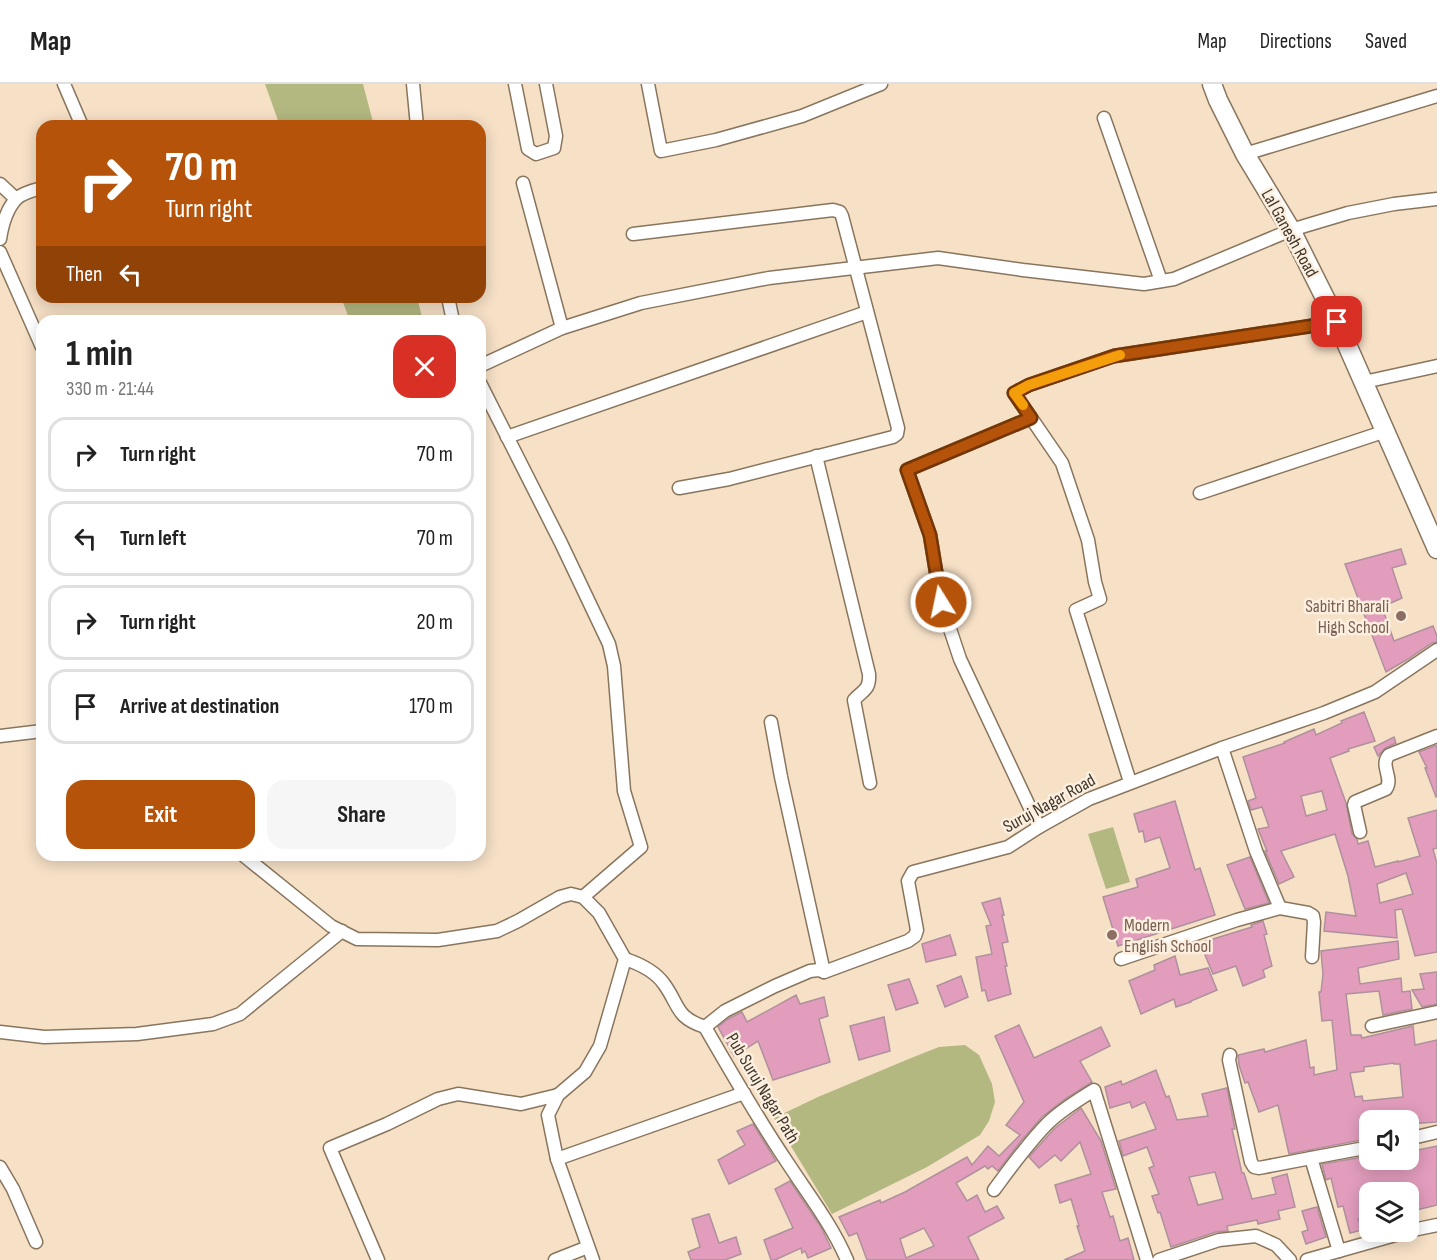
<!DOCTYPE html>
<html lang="en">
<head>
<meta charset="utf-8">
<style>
  body { margin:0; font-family:"Sofia Sans Condensed",sans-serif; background:#f6f6f6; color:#222; height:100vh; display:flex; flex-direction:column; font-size:22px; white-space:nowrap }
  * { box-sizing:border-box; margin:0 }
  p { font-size:20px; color:#767676 }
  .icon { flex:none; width:33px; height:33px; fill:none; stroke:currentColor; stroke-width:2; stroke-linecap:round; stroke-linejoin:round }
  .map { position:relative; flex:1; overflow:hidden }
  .details { position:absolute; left:36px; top:231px; width:450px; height:546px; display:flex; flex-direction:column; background:#fff; border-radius:18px; box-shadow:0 3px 15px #0003 }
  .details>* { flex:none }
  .top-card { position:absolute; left:36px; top:36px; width:450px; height:183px; border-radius:18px; box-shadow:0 3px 15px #0003; background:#b45309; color:#fff; overflow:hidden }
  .fabs { position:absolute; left:1359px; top:1026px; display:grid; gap:12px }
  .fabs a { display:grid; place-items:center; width:60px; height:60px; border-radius:12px; background:#fff; box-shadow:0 3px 15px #0003; font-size:30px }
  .pin { position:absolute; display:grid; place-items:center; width:51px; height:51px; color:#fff; margin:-26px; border-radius:12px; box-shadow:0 3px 9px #0006 }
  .me { position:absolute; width:66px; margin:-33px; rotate:350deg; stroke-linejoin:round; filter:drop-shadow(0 0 4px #0008) }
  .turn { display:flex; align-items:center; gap:21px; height:126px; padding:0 30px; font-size:27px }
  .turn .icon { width:78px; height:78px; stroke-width:2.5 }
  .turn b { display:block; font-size:42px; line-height:51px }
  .then { display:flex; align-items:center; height:57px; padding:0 30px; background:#0003; gap:12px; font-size:22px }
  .round { display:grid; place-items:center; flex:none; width:63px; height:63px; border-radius:18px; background:#f6f6f6 }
  .overview { display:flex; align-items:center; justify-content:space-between; height:102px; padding:0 30px }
  h1 { font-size:36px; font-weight:700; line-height:45px }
  .primary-button { display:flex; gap:12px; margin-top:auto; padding:12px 30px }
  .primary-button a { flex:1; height:69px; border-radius:18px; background:#b45309; color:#fff; font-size:24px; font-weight:700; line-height:69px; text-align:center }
  .primary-button a+a { background:#f6f6f6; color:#222 }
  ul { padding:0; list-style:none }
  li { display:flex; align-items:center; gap:18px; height:75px; margin:0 12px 9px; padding:0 18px; border:3px solid #e0e0e0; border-radius:18px }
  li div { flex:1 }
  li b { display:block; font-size:22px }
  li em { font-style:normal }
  header { display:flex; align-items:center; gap:36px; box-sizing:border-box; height:84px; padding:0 30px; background:#fff; border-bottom:2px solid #e0e0e0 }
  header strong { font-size:28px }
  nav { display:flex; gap:33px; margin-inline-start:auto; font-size:21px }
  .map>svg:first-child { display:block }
</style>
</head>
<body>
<header>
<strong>Map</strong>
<nav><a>Map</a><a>Directions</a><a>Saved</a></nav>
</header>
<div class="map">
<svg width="1437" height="1176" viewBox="0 0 1437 1176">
  <rect width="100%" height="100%" fill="#f6e0c6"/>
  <g fill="#b3b780">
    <polygon points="265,0 363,0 374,42 280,42"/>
    <polygon points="341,213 417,213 423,237 350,237"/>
    <polygon points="1113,743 1130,798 1106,805 1088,750"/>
    <polygon points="965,961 979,971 992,1000 995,1018 989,1037 980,1051 927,1083 832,1130 774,1034 818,1013 911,974 939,963"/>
  </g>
  <g fill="#e29dbd" stroke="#af909d" stroke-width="1.5" fill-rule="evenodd">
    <polygon points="1401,465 1406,480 1392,484 1402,514 1382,523 1394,557 1433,542 1437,552 1437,558 1432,559 1408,575 1386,588 1345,480"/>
    <path d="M1364 628 1375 657 1348 665 1349 667 1330 674 1346 719 1352 750 1357 755 1358 760 1368 757 1375 783 1398 777V778L1420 772 1408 734 1437 726V764L1433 765 1437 780V868L1415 872 1402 825 1395 826 1397 854 1324 847 1326 828 1356 832 1348 792 1335 750 1281 767 1294 793 1279 800 1265 767H1267L1258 745 1269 743 1262 723 1251 726 1248 717 1256 714 1243 673 1285 659 1284 658 1314 645 1316 651 1342 639 1341 637ZM1322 707 1327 726 1306 732 1301 712ZM1406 789 1413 810 1380 819 1377 800Z"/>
    <polygon points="1394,653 1396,659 1385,664 1378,672 1374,663"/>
    <polygon points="1437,661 1437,712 1436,713 1425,684 1427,684 1419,668"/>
    <polygon points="1175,717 1195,786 1200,784 1215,831 1118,862 1103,813 1138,803 1136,795 1170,784 1160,753 1145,758 1143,747 1139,748 1134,730"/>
    <polygon points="1250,773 1269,819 1245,825 1227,781"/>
    <polygon points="1000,814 1004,831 1002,831 1008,858 1002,859 1007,882 1005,882 1011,910 988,917 985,906 982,907 976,873 992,870 986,842 991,841 982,819"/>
    <polygon points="1263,837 1267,850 1264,851 1272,882 1263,886 1265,893 1243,902 1236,882 1213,890 1200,859 1252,843 1251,841"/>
    <polygon points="950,851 956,871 926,878 922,860"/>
    <path d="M1398 857 1399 875 1358 884 1360 900 1401 894 1402 908 1410 907 1412 925 1383 931 1379 907 1346 910 1351 951H1361L1362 954 1413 942 1415 961 1437 956V1038L1408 1040V1036H1365L1367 1055 1289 1070 1278 1021 1259 1028 1248 998 1245 999 1239 981 1238 971 1264 965 1265 968 1306 956 1310 984 1314 983V991L1337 986 1332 936 1322 937 1319 908H1321L1323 890 1321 867ZM1394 979V980H1400L1403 1013 1363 1017 1362 1012 1355 1013 1350 989 1364 987V983Z"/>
    <polygon points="1175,872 1180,891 1208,884 1217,906 1191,917 1191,918 1176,923 1174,915 1141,930 1129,897 1155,886 1154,881"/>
    <polygon points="1437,888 1437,920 1422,923 1412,906 1424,905 1420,890"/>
    <polygon points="961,892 968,913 945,923 937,902"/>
    <polygon points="909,895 918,919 896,926 888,901"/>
    <polygon points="796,911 800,920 824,913 828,932 819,935 830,978 773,996 758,957 734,972 718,943 728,935 742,928 747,938"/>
    <polygon points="884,933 890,967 859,976 850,942"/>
    <path d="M1019 941 1034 974 1101 943 1110 962 1080 977 1092 998 1065 1015 1042 1033 1020 1058 998 1087 992 1082 988 1085 985 1082 956 1099 967 1117 977 1111 985 1128 997 1122 1004 1134 968 1153 979 1176H867L857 1149 849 1152 839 1133 880 1116 881 1119 905 1108 967 1073 972 1081 988 1062 999 1072 1020 1051 1006 1041 1024 1018 995 952ZM924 1144 934 1162 906 1174 900 1155Z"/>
    <path d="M1156 986 1166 1013 1169 1012 1177 1036 1208 1032 1202 1010 1227 1004 1235 1045H1232L1242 1089H1244L1252 1115 1276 1110 1272 1094 1287 1090 1295 1123 1278 1127 1280 1135 1258 1140 1257 1136 1227 1142 1228 1147 1216 1148 1171 1163 1160 1128 1158 1129 1152 1112 1159 1110 1149 1084 1154 1082 1147 1063 1123 1072 1119 1057 1156 1045 1145 1018 1132 1024 1130 1018 1110 1024 1105 1003 1121 997 1122 1001ZM1215 1088 1223 1115 1198 1121 1189 1093Z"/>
    <polygon points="1081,1024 1101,1057 1116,1105 1102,1108 1110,1133 1113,1132 1120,1157 1128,1154 1134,1176 1064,1176 1085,1167 1077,1142 1079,1142 1071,1115 1060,1119 1055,1101 1091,1090 1080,1058 1061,1077 1055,1071 1039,1084 1029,1073 1054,1045"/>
    <polygon points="753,1040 776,1077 729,1100 718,1076 745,1061 737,1047"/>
    <polygon points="1437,1062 1437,1121 1408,1128 1408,1108 1370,1108 1370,1116 1365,1117 1369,1132 1358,1135 1362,1146 1350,1149 1343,1122 1338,1123 1331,1094 1326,1096 1322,1080 1369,1072 1369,1076 1408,1076 1408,1068"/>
    <polygon points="790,1097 821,1143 831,1164 808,1174 805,1167 802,1169 801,1164 775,1176 771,1176 764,1156 793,1144 775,1105"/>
    <polygon points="1317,1123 1326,1153 1306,1160 1302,1148 1308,1146 1302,1127"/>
    <polygon points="709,1130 719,1159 736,1153 741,1170 725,1176 691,1176 688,1168 700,1163 692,1135"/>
  </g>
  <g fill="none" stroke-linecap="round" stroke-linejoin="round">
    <g stroke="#89755d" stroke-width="15">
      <g id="street">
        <polyline points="64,0 82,42"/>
        <polyline points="413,0 417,42"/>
        <polyline points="515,0 528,65 536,70 554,64 556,52 546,0"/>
        <polyline points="648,0 661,67 716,56 802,32 881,0"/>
        <polyline points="1104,34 1161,197"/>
        <polyline points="1245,70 1437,12"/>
        <polyline points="523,99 562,244"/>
        <polyline points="0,100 16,115"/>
        <polyline points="633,150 833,126 840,128 842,132 898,344 897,350 893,353 729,395 679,404"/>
        <path d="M0 155C2 142 7 125 16 115 22 109 34 106 42 104"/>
        <polyline points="0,168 42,263"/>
        <polyline points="448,213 453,237"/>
        <polyline points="480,282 562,244 641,219 769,194 938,174 1023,186 1144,200 1174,195 1291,146 1348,129 1394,120 1437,115"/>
        <polyline points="1364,298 1437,282"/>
        <polyline points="480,299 561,459 609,560 614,582 624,707 641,763 583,813"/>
        <polyline points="1031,334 907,386 930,451 941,518 960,575 1039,743"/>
        <polyline points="507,353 867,228"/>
        <path d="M816 372 869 590C870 606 863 606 854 616L870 699"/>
        <polyline points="1200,409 1386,347"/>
        <polyline points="771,638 781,693 824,888"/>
        <polyline points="0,652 42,647"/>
        <polyline points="1130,698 1076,526 1100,515 1095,498 1088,456 1062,379 1014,309 1029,301 1114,272 1337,238"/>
        <path d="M1360 748 1354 721 1355 718 1386 705C1394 693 1379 682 1389 671L1437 652"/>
        <polyline points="243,771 331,842 357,855 438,856 497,847 518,837 560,813 571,810 583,813 599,829 625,875 600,962 585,988 558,1011 548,1031 557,1075 593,1176"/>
        <polyline points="1280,824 1308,829 1313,832 1314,838 1312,873"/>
        <path d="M625 875C640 880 655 887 664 900 680 922 675 933 705 943 732 990 759 1037 789 1081 810 1113 832 1141 847 1176"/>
        <polyline points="1121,875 1237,836 1280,824 1256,767 1222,664"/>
        <polyline points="1372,942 1437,928"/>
        <polyline points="705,943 725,927 775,902 810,887 819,886 824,888 908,857 915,852 917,846 908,797 913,788 1008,763 1039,743 1089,715 1222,664 1324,629 1375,608 1437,566"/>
        <polyline points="0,948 44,953 137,950 213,940 240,930 342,847"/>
        <polyline points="1230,971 1229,976 1251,1078 1254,1083 1259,1084 1311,1074"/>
        <polyline points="1408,1055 1437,1048"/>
        <polyline points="557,1075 744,1009"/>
        <polyline points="0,1083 13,1105 36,1158"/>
        <path d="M994 1106C1011 1083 1028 1059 1048 1039 1061 1026 1078 1016 1094 1006L1147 1176"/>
        <polyline points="1408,1147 1437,1141"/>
        <polyline points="1339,1167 1311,1074 1370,1063"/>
        <polyline points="378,1176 330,1064 387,1040 438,1015 458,1010 521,1020 558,1011"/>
        <polyline points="555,1176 588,1163"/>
        <polyline points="1159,1176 1219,1156 1256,1152 1276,1161 1290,1176"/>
        <polyline points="1307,1176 1406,1148"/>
      </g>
    </g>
    <g stroke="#89755d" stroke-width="21">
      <polyline id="secondary" points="1212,0 1218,16 1245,70 1291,146 1337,238 1437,465"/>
    </g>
    <use href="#street" stroke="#fff" stroke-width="12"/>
    <use href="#secondary" stroke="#fff" stroke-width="18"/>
  </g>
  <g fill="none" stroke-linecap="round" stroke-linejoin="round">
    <g stroke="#753606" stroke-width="15">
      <polyline id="route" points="941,518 930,451 907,386 1031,334 1014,309 1029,301 1114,272 1337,238"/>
    </g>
    <use href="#route" stroke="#b45309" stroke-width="10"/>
    <polyline stroke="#f59e0b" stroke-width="10" points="1023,321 1014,309 1029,301 1120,271"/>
  </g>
  <g fill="#8d6e63" stroke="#fcefdf" stroke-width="2">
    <circle cx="1401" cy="532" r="6"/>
    <circle cx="1112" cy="851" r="6"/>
  </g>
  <g text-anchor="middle" stroke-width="5" stroke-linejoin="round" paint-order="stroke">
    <g font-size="18" fill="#3c3429" stroke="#fcefdf">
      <text transform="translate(1290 149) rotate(61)" y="6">Lal Ganesh Road</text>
      <text transform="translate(1049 719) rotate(-29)" y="6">Suruj Nagar Road</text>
      <text transform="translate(763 1004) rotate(59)" y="6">Pub Suruj Nagar Path</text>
    </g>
    <g font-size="18" fill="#785e54" stroke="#fcefdf" text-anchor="end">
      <text x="1389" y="528">Sabitri Bharali<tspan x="1389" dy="21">High School</tspan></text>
      <text x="1124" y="847" text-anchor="start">Modern<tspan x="1124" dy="21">English School</tspan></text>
    </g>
  </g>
</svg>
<div class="fabs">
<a><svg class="icon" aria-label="sound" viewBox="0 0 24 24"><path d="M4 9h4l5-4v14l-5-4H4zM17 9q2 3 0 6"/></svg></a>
<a><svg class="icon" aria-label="layers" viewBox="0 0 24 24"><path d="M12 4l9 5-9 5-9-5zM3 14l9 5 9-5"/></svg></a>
</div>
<div class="pin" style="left:1337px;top:238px;background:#d93025"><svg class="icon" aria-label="arrive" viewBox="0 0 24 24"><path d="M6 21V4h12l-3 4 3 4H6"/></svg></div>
<svg class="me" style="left:941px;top:518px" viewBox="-20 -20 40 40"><circle r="17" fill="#b45309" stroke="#fff" stroke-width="3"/><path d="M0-11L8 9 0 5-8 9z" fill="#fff"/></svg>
<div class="top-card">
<div class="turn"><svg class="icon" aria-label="right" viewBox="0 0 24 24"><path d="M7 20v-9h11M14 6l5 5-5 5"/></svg><div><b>70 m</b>Turn right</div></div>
<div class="then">Then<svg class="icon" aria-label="left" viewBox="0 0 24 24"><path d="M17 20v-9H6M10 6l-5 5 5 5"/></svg></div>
</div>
<section class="details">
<div class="overview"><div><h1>1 min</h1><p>330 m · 21:44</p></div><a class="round" style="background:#d93025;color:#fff"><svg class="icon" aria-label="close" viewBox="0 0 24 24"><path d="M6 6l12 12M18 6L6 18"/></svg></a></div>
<ul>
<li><svg class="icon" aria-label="right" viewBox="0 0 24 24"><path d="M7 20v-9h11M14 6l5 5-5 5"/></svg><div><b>Turn right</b></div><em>70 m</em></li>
<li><svg class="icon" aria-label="left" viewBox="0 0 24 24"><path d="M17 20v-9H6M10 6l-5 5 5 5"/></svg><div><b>Turn left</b></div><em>70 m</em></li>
<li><svg class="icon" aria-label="right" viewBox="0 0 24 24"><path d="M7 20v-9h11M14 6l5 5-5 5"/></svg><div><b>Turn right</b></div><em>20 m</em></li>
<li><svg class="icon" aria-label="arrive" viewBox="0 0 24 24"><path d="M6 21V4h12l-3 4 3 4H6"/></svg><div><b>Arrive at destination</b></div><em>170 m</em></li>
</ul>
<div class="primary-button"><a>Exit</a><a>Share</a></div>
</section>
</div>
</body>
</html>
